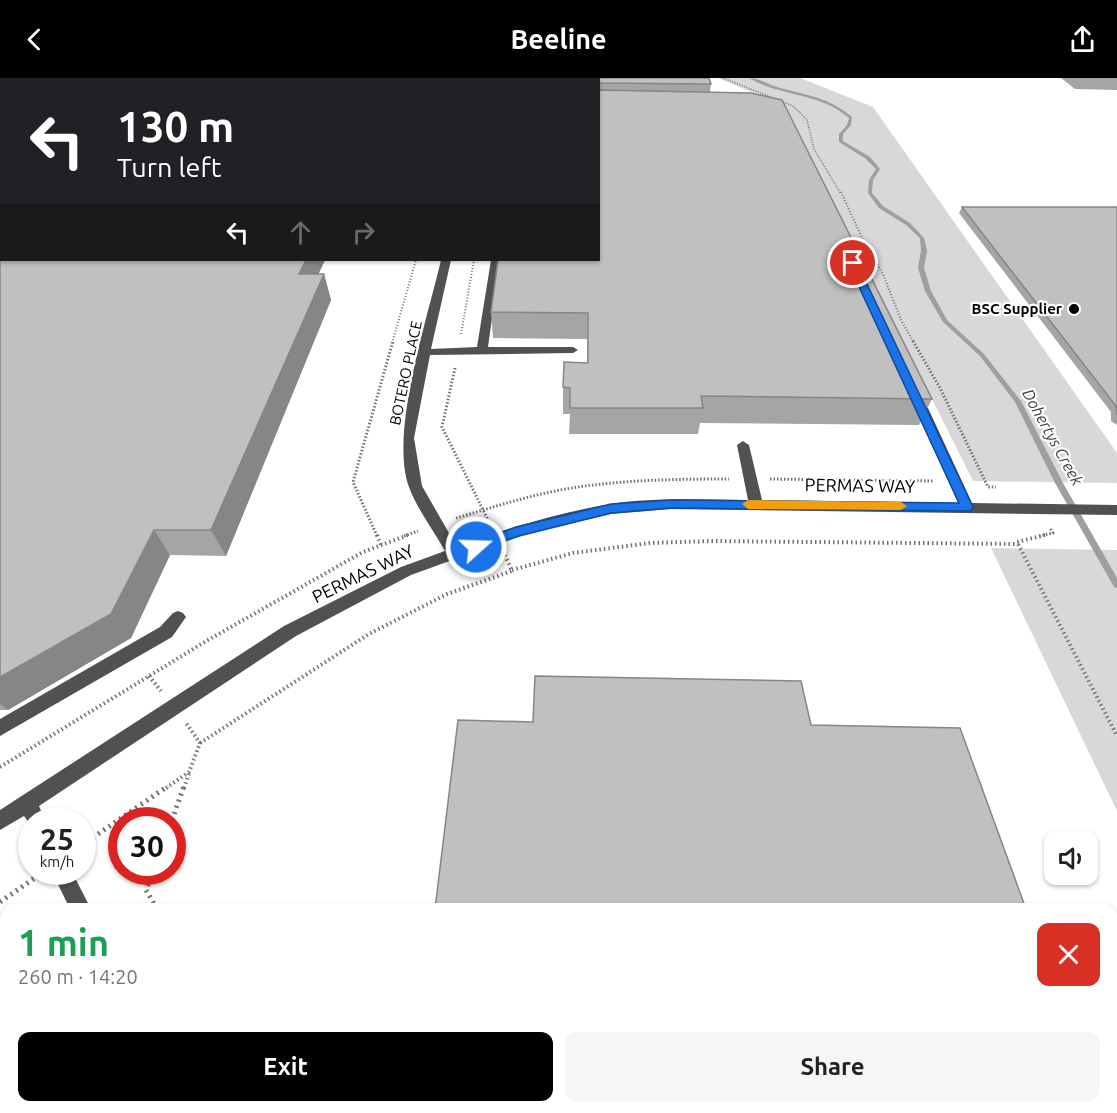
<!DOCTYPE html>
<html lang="en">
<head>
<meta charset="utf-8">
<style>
  body { margin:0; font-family:Ubuntu,sans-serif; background:#f6f6f6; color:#202124; height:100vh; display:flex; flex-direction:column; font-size:22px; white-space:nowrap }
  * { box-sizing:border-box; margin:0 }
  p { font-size:20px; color:#757577 }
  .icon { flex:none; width:33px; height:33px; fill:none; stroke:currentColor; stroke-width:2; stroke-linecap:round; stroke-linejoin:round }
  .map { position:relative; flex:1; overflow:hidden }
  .details { position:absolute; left:0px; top:825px; width:1118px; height:210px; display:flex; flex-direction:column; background:#fff; border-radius:18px 18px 0 0; box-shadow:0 2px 4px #0004 }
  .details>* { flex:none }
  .banner { position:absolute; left:0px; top:0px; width:600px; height:183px; box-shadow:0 2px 4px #0004; background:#202124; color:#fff; overflow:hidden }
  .controls { position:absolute; left:1044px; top:753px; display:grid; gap:12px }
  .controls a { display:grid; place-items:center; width:54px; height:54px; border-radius:12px; background:#fff; box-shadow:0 2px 4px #0004; font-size:30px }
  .speed { position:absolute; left:18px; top:729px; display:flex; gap:12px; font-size:30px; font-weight:700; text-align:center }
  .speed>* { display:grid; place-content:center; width:78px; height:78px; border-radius:50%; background:#fff; box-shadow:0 2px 4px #0004; line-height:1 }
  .speed small { font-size:15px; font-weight:400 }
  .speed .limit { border:9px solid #d22; background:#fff; color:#111 }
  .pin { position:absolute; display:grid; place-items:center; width:51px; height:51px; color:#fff; margin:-26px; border:3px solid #fff; border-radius:50%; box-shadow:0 2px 6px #0007 }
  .me { position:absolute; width:66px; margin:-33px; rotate:70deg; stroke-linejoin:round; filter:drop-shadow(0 0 4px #0008) }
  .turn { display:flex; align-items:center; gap:21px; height:126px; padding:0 18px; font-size:27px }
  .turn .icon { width:78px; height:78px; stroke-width:2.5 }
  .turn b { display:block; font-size:42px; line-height:51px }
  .lanes { display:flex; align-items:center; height:57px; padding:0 18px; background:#0003; justify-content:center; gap:30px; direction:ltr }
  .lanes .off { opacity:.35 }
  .round { display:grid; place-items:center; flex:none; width:63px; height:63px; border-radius:12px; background:#f6f6f6 }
  .headline { display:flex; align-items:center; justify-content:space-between; height:102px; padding:0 18px }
  h1 { font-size:36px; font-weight:600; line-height:45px; color:#1e9e55 }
  .action { display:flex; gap:12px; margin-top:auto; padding:12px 18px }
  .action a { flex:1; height:69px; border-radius:12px; background:#000; color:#fff; font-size:24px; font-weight:600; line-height:69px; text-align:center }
  .action a+a { background:#f6f6f6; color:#202124 }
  header { display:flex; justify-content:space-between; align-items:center; height:78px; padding:0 18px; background:#000; color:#fff; font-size:27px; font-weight:600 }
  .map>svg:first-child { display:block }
</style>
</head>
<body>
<header><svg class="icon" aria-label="back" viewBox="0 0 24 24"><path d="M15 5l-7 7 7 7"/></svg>Beeline<svg class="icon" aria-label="share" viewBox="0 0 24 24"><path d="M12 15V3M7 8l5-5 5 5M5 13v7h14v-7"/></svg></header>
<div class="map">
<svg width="1117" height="1035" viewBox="0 0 1117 1035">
  <rect width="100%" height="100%" fill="#fff"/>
  <g fill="#d8d8d8">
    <polygon points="718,0 800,0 873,29 1117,375 1117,405 973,403 786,29"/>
    <polygon points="991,470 1117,472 1117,733"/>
  </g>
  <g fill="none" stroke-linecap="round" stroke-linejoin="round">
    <path fill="#9f9f9f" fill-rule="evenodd" d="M749 0C758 0 768 6 777 9 805 17 829 19 852 39L851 47 843 56V63L870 79 880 91 873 102 872 115 883 128 910 145 924 160 927 173 924 190 931 213 947 242 984 276 1021 323 1063 405 1117 500V510L1114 509 1055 405 1015 324 980 278 943 244 925 213 918 190 921 173 920 160 906 147 879 130 868 115 869 102 876 91 866 81 839 64V56L847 47 849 40C820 14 781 19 749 0Z"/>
    <polyline stroke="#737373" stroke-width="1.5" stroke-dasharray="1 1.5" stroke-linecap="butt" points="723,0 793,28 807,42 814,71 841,116"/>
    <g stroke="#737373" stroke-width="2" stroke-dasharray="1 2" stroke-linecap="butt">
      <polyline points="841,114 863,162 883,196 901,242 914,265"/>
      <polyline points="461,256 474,182"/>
      <polyline points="392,265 416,182"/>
    </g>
    <g stroke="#737373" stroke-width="3" stroke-dasharray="1.5 2" stroke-linecap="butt">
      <polyline points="913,263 940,310 988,409 996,409"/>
      <polyline points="455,290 442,349 489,444"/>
      <polyline points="770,401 933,403"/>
      <path d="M456 440C487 431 518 421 550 414 608 402 669 401 729 401"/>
      <polyline points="377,458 353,404 393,263"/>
      <polyline points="404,458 418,453"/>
      <polyline points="1039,458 1053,455 1050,450"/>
    </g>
    <g stroke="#737373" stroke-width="4" stroke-dasharray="1.5 3" stroke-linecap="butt">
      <polyline points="377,457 381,467"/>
      <polyline points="1045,457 1017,464 1117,658"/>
      <polyline points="512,492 573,475 650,465 711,463 1018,466"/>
      <polyline points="149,598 161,613"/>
      <polyline points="200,665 369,556 447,516 512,493 504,475"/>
      <polyline points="0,689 208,562 363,474 408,457"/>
      <polyline points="166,710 189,694 200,665 186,645"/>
      <polyline points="184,710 189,695"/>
    </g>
    <g stroke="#737373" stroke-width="5" stroke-dasharray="2 4.5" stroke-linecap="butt">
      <polyline points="172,742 184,708"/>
      <polyline points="82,767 168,708"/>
      <polyline points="153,794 146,812 157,831"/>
      <polyline points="0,824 39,797"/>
      <polyline points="0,906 6,906"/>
      <polyline points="74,1029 77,1035"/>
      <polyline points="254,1029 256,1035"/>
    </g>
    <g fill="#515151" fill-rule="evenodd">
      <path d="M441 182H451L431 271 477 269 491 182H500L488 269H573L578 272 573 275 430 277 414 360 422 408 457 469C507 451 559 434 611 426 656 419 703 422 748 422L737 367 743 363 749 367 762 422 958 425 910 317 916 313 922 317 972 425 1117 427V437L671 431 611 436 518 458 411 497 296 558 39 728 45 742H32V749L24 738 0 752V732L284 548 401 489 445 473C434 453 417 431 409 409 389 355 428 239 441 182Z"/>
      <polygon points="178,533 183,535 186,539 172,559 0,658 0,641 160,549 173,535"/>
      <polygon points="52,794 72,794 91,831 70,831"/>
      <polygon points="169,1029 193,1029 195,1035 171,1035"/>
    </g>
  </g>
  <g fill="#a5a5a5">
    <polygon points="470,0 709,0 711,6 710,14 932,321 919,347 700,345 698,356 569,356 570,336 563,336 563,309 587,285 587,261 493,260 491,234 598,182 598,2 470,2"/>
    <polygon points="1061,0 1117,0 1117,12 1075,11"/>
    <polygon points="962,129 1117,129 1117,347 1111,343 1111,334 959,135"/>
    <polygon points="0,153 2,182 325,182 318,196 324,196 331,222 226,478 170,477 131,560 8,632 0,632"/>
  </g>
  <g fill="#868686">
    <polygon points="377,0 391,0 390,2 377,2"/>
    <polygon points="306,182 325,182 307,221 299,196"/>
    <polygon points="324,196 331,222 226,478 211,452"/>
    <polygon points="154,452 170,477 131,560 8,632 0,626 0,599"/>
  </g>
  <g fill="#c0c0c0" stroke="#868686" stroke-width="1.5">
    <polygon points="143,0 377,0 377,2 141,2"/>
    <polygon points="504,0 709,0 711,6 599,5 598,6 598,2"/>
    <polygon points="598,12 751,15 782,22 932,321 701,318 703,330 570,330 570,310 563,309 564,284 588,285 588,235 491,234 498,182 598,182"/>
    <polygon points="962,129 1117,129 1117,337 1116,328"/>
    <polygon points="2,152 2,182 306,182 299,196 324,196 211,452 154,452 111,536 0,599 0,153"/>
    <polygon points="535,598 801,603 811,647 960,650 1026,831 435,831 458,642 533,644"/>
  </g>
  <polygon fill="#1a73e8" stroke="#114b97" stroke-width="1.5" points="853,182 857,185 973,429 971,433 671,430 611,435 519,458 476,473 471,472 469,469 471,465 516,449 611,426 671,422 959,425 848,185"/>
  <polygon fill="#f59e0b" points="748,422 901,424 907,428 901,432 748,431 742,426"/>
  <circle fill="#000" stroke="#fff" stroke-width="2" cx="1074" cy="231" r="6"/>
  <g text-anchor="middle" stroke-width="4.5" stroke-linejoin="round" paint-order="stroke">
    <g font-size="15" font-weight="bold" fill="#000" stroke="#fff" text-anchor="end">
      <text x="1062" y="236">BSC Supplier</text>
    </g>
    <g font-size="15" fill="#000" stroke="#fff">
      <text transform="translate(406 295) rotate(-78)" y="5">BOTERO PLACE</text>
    </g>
    <g font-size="16" font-style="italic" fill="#404040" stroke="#fff">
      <text transform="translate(1053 359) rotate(61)" y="6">Dohertys Creek</text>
    </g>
    <g font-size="18" fill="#000" stroke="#fff">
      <text transform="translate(860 408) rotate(1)" y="6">PERMAS WAY</text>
      <text transform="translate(363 496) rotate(-26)" y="6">PERMAS WAY</text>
    </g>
  </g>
</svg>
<div class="controls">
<a><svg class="icon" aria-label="sound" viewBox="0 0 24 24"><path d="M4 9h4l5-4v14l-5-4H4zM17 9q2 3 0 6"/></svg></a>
</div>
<div class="speed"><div>25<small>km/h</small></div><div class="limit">30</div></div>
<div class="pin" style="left:853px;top:185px;background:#d93025"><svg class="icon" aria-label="arrive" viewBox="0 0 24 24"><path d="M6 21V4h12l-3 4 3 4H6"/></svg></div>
<svg class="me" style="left:476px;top:469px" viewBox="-20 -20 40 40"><circle r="17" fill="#1a73e8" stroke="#fff" stroke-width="3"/><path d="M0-11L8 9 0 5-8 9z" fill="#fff"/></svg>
<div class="banner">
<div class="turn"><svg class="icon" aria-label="left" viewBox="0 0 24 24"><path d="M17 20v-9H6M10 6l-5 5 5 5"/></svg><div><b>130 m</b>Turn left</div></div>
<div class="lanes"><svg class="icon" aria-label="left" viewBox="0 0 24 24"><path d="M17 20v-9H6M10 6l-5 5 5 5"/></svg><svg class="icon off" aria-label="ahead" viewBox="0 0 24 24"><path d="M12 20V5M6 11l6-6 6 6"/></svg><svg class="icon off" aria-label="right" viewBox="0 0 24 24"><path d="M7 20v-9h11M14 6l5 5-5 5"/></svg></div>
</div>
<section class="details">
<div class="headline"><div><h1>1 min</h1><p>260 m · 14:20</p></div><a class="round" style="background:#d93025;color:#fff"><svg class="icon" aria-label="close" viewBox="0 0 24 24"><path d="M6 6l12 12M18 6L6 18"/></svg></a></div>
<div class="action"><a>Exit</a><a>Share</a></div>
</section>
</div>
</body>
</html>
